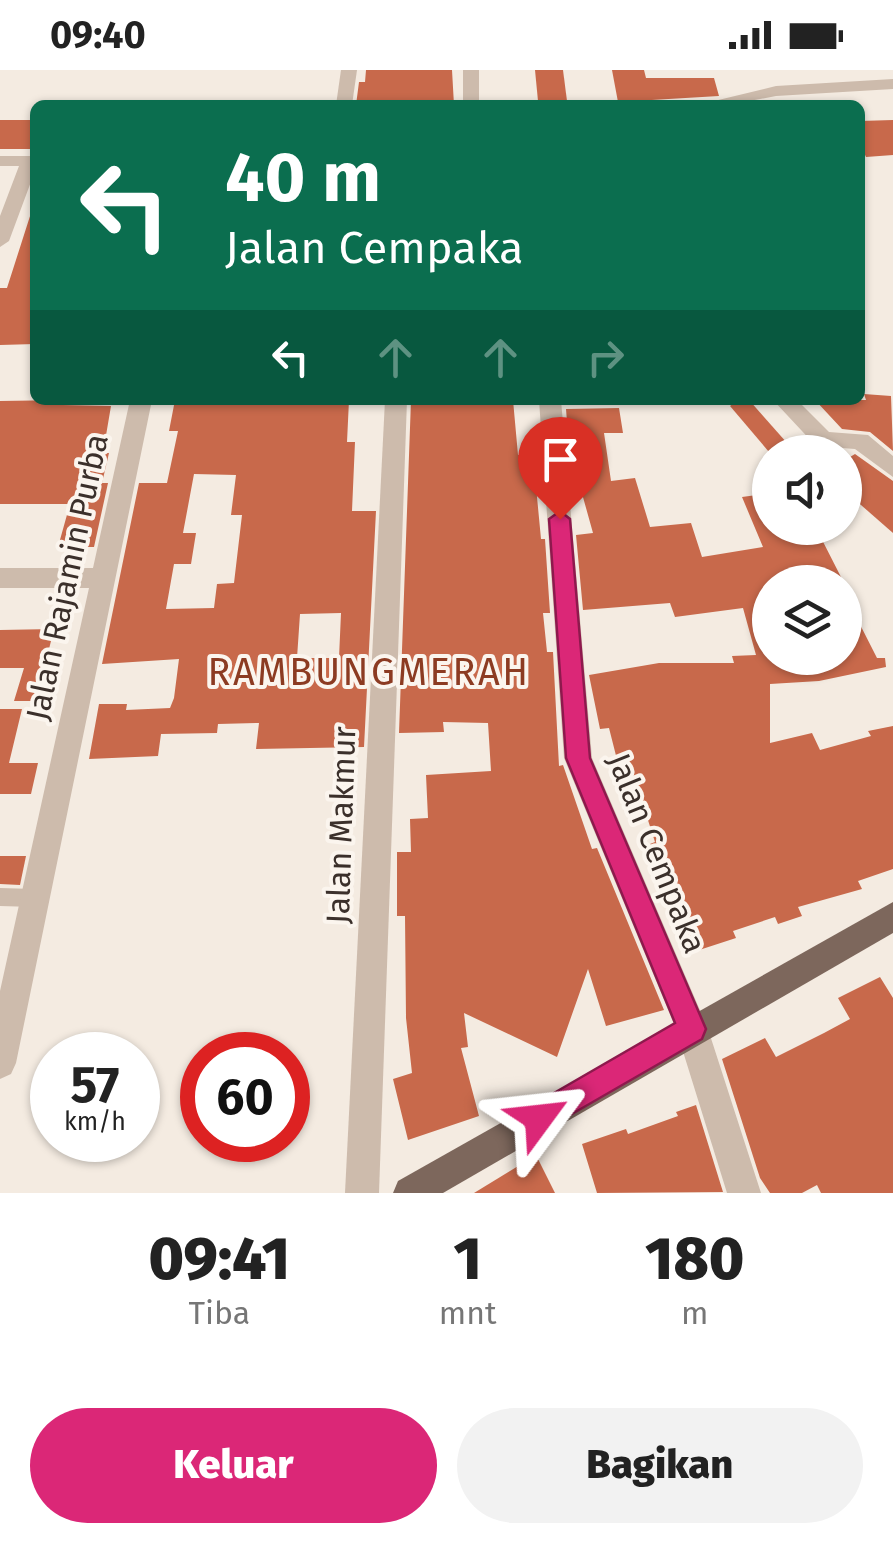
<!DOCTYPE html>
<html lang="id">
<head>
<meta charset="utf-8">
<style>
  body { margin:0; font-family:"Fira Sans",sans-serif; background:#f2f2f2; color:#222; height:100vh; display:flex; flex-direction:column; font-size:38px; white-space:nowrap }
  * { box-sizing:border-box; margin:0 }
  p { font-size:32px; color:#767676 }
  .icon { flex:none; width:55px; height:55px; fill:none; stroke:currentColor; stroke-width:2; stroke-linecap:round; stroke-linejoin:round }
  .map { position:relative; height:1123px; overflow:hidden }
  .details { display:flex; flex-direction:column; background:#fff; flex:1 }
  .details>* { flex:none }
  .hud { position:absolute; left:30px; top:30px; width:835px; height:305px; border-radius:15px; box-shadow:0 2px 8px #0004; background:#0b6e4f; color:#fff; overflow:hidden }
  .controls { position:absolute; left:752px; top:365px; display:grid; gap:20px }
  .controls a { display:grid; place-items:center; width:110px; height:110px; border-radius:50%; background:#fff; box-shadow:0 2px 8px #0004; font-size:50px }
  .speed { position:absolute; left:30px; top:962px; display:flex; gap:20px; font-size:50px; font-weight:700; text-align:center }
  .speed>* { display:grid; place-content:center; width:130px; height:130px; border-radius:50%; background:#fff; box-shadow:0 2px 8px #0004; line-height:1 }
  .speed small { font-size:25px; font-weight:400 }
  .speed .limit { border:15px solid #d22; background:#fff; color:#111 }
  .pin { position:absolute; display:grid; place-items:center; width:85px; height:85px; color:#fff; margin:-102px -42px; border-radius:50% 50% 50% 0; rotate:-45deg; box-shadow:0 0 10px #0007 }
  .pin .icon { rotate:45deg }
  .me { position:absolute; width:110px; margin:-55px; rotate:60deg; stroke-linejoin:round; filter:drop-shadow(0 0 8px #0008) }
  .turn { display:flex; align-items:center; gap:35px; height:210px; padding:0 30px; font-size:45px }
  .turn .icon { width:130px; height:130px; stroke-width:2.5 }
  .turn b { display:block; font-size:70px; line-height:85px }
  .lanes { display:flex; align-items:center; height:95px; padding:0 30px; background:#0003; justify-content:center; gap:50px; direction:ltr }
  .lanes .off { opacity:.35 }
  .eta { display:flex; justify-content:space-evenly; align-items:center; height:170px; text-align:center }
  .eta b { font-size:60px; font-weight:800; line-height:70px }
  .cta { display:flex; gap:20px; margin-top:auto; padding:20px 30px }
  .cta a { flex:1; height:115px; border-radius:60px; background:#db2777; color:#fff; font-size:40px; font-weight:800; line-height:115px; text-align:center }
  .cta a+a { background:#f2f2f2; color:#222 }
  .status { display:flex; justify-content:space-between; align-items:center; height:70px; padding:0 50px; background:#fff; direction:ltr }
  .status svg { height:28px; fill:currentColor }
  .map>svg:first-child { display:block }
</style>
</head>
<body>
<div class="status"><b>09:40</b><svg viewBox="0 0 49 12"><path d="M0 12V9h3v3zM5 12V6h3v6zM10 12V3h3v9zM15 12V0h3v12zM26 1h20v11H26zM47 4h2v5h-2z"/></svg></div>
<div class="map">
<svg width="893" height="1123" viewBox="0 0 893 1123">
  <rect width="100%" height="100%" fill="#f4ebe1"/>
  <g fill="#c8694b" fill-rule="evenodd">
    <polygon points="366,0 452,0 454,35 356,35 359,12 365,12"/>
    <polygon points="535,0 563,0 567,31 538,31"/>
    <polygon points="612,0 644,0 646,8 714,8 719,26 618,32"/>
    <rect x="0" y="50" width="35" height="29"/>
    <polygon points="893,50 893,85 866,87 860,74 860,51"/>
    <polygon points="31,143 35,144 35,274 0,275 0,218 7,218"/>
    <polygon points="864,324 891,326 893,381 870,362 842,359 815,330 866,330"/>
    <polygon points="65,330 63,335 111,336 103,383 109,383 102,413 108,413 94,477 58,477 70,434 0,434 0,331"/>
    <path d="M175 330H349L347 372H355L352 441H376L364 677 256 679 259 653 218 654 217 663 161 664 158 686 89 689 99 634H127L126 640 170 638 174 628 179 589 102 594 139 413H167L178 361H169ZM194 404 236 405 231 445H242L234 513 217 514 214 538 166 539 174 494H191L196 463H183ZM341 543 339 588H297L300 544Z"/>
    <polygon points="411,330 513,330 518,385 533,385 541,469 545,469 550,543 543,543 547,582 553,582 559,696 563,695 592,779 597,778 664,940 606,956 588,899 557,987 464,943 468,977 461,978 479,1046 408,1070 393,1009 412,1003 406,948 405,846 397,846 397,782 411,782 410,749 428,748 426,705 491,701 488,653 443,652 444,662 399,663"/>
    <polygon points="738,330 749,330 795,382 769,382 730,336"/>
    <polygon points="619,338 623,363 604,363 611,411 635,408 650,457 691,453 702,487 763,477 742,427 764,424 770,435 770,458 816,458 842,509 770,512 770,588 845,588 845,525 877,588 885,588 886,597 819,611 770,614 770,673 812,663 820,680 871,666 868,661 893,656 893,799 858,811 862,819 798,837 802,846 778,854 775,847 733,861 736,868 693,882 661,807 650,774 655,772 638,719 625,721 609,658 600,659 589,605 659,593 734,593 732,586 756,585 743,538 675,547 670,533 583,540 576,465 593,463 576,402 571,402 566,339"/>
    <polygon points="855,384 893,411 893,463 845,421 845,390"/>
    <polygon points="54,559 36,631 14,631 24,598 0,598 0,560"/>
    <polygon points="0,639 22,639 9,693 38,693 31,724 0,724"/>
    <polygon points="0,786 26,786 20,815 0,814"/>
    <polygon points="880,907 893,928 893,1123 821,1123 817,1115 802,1123 770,1123 760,1108 722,989 765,968 776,987 824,963 850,949 838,928"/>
    <polygon points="696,1035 723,1122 597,1123 582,1074 626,1059 628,1064 678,1046 676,1042"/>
    <polygon points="536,1085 555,1123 474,1123"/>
  </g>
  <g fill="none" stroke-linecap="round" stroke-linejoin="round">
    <polygon fill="#cdbbac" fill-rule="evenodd" points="0,818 34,819 40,822 43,828 40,834 34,837 0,836"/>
    <g fill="#cdbbac" fill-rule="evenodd">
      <polygon points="341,0 357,0 352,35 336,35"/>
      <rect x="463" y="0" width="16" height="35"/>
      <polygon points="893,9 893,19 776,26 728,35 710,32 776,16"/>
      <polygon points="0,86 35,86 35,101 9,171 0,177 0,146 19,96 0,96"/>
      <polygon points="130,330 152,330 16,993 11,1004 0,1009 0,921 89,518 0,518 0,498 93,498"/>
      <polygon points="385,330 407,330 379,1123 345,1123"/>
      <polygon points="539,330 561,330 592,688 708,959 761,1123 727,1123 676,959 564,688"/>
      <polygon points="773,330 797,330 829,362 868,365 893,386 893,407 855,379 816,376"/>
    </g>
    <polygon fill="#7d675c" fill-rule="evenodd" points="893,832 893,863 443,1123 393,1123 398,1111"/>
  </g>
  <polygon fill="#db2777" stroke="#8e194d" stroke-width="2.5" points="560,441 570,449 590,688 706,959 702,969 539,1063 528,1059 524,1048 528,1038 675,953 566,688 549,449"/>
  <g text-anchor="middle" stroke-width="8" stroke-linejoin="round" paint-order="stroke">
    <g font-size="32" fill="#3b302b" stroke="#fbf5ee">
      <text transform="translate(67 507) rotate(-78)" y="11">Jalan Rajamin Purba</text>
      <text transform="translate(341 755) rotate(-88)" y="11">Jalan Makmur</text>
      <text transform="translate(657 783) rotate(68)" y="11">Jalan Cempaka</text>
    </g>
    <g font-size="38" letter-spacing="2.5" fill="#8c3b22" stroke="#fbf5ee">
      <text x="369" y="615">RAMBUNGMERAH</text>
    </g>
  </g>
</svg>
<div class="controls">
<a><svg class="icon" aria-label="sound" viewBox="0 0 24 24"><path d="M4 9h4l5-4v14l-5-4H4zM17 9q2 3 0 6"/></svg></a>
<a><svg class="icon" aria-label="layers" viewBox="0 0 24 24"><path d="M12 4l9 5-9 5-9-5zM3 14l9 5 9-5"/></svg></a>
</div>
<div class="speed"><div>57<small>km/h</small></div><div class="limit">60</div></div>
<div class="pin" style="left:560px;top:449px;background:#d93025"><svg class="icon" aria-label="arrive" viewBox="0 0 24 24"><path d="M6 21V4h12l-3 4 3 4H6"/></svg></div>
<svg class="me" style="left:539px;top:1048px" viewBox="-20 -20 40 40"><path d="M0-17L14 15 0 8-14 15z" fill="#db2777" stroke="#fff" stroke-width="4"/></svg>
<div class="hud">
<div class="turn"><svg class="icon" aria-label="left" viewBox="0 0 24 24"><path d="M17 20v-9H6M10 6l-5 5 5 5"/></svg><div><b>40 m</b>Jalan Cempaka</div></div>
<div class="lanes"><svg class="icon" aria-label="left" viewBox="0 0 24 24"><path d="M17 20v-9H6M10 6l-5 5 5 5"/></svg><svg class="icon off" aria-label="ahead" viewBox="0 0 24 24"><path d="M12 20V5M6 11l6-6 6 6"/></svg><svg class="icon off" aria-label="ahead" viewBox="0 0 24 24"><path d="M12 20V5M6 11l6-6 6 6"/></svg><svg class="icon off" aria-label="right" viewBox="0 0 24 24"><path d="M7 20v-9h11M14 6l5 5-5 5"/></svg></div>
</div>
</div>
<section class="details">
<div class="eta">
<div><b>09:41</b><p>Tiba</p></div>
<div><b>1</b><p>mnt</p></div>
<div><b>180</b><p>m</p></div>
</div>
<div class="cta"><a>Keluar</a><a>Bagikan</a></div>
</section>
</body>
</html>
